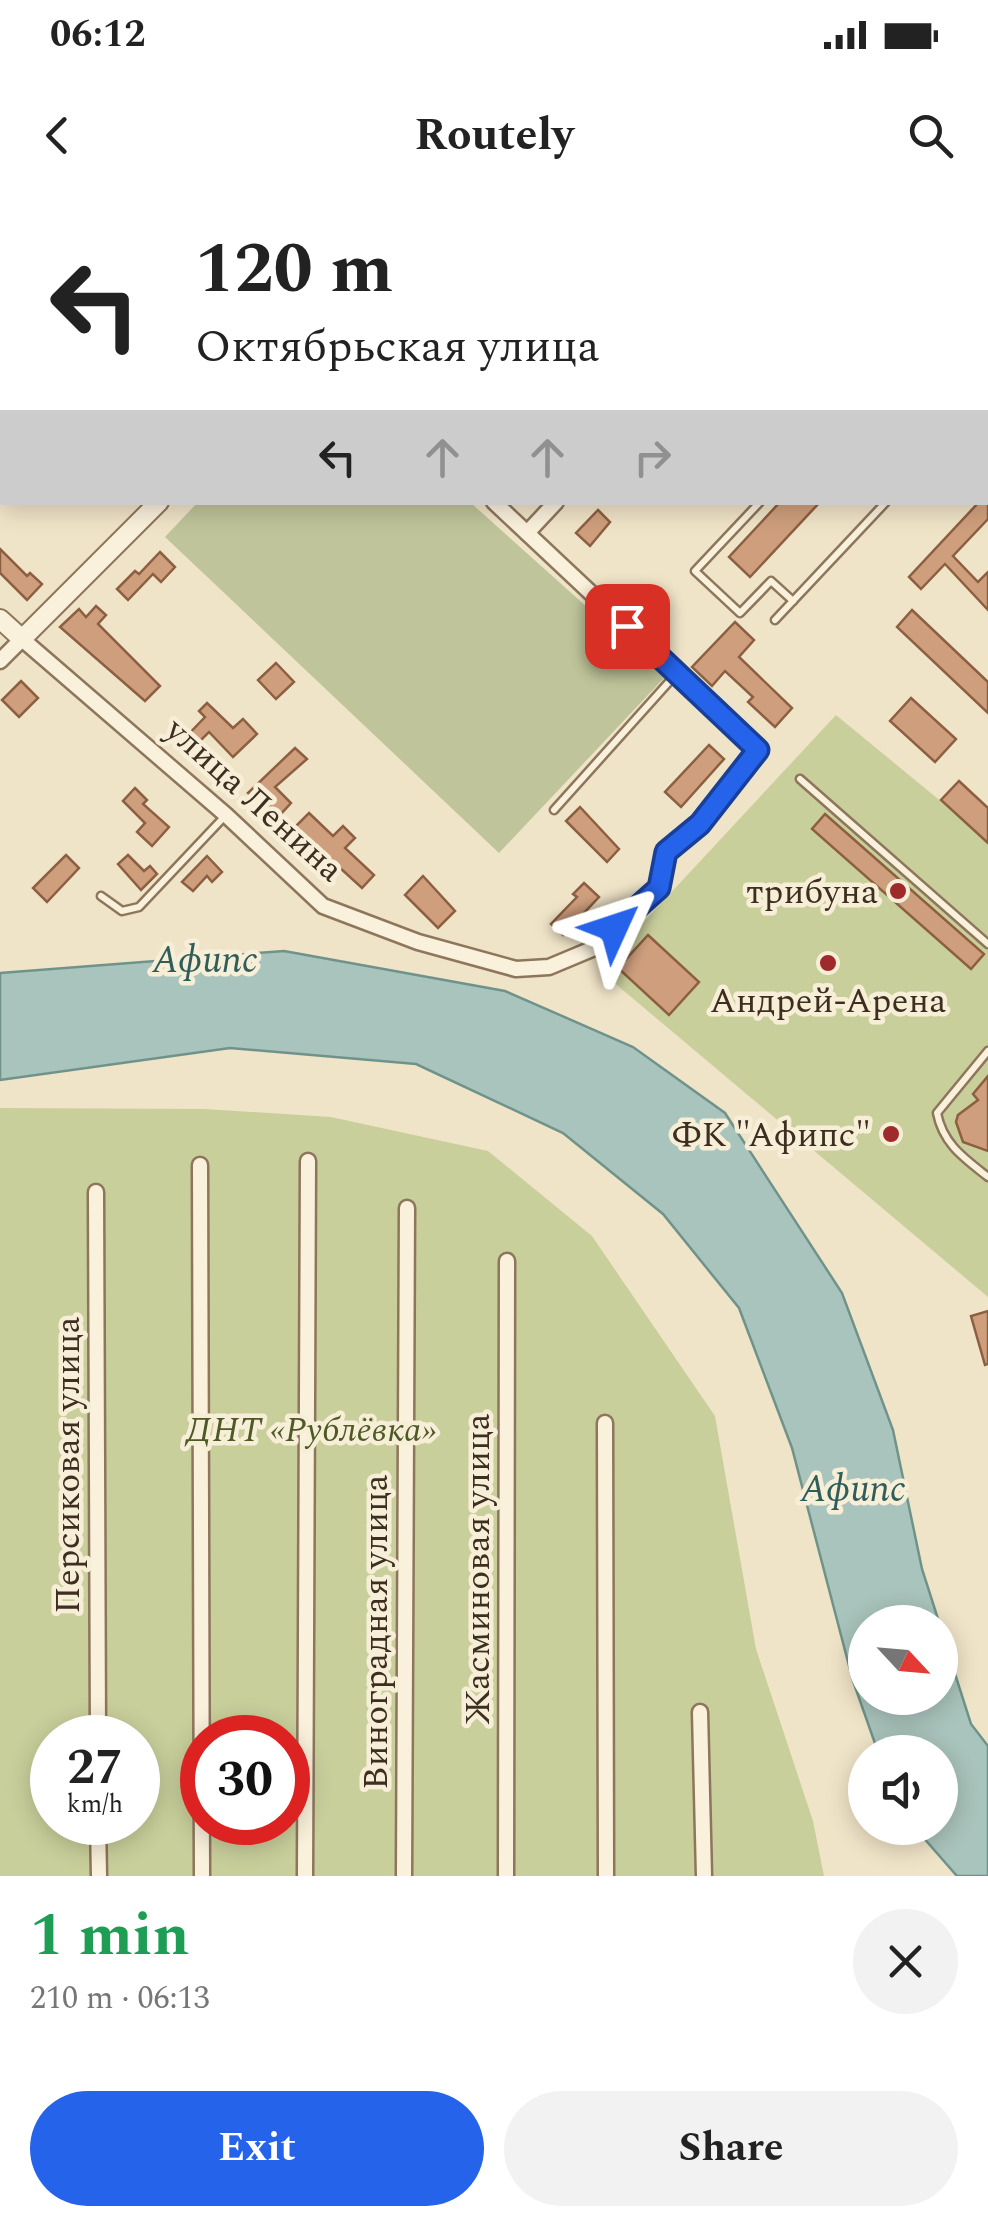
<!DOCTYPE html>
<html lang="en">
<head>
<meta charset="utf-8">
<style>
  body { margin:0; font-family:Spectral,serif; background:#f2f2f2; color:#222; height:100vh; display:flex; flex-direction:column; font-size:38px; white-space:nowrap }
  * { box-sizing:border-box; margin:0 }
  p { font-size:32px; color:#767676 }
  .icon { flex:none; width:55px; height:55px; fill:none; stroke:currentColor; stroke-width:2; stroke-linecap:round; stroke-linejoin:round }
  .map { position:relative; height:1676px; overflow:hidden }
  .panel { display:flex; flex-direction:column; background:#fff; flex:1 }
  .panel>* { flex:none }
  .top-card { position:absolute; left:0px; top:0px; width:990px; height:305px; box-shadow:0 5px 25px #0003; background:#fff; color:#222; overflow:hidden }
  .needle { width:65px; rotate:116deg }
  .controls { position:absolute; left:848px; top:1405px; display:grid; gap:20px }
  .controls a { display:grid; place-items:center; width:110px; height:110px; border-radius:50%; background:#fff; box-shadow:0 5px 25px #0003; font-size:50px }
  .speed { position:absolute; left:30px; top:1515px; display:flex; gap:20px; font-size:50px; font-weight:700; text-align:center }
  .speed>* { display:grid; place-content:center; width:130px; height:130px; border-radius:50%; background:#fff; box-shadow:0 5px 25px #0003; line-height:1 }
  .speed small { font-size:25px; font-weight:400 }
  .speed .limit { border:15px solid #d22; background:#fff; color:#111 }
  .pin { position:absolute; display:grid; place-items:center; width:85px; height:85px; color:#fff; margin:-42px; border-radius:20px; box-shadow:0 5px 15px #0006 }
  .me { position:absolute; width:110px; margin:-55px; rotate:48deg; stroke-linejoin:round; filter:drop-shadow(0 0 8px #0008) }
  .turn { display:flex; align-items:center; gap:35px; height:210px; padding:0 30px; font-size:45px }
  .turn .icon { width:130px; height:130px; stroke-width:2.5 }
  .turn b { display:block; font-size:70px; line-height:85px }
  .lanes { display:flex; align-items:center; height:95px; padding:0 30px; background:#0003; justify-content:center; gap:50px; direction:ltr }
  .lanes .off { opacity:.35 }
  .round { display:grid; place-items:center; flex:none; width:105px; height:105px; border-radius:52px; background:#f2f2f2 }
  .summary { display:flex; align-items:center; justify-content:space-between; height:170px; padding:0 30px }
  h1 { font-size:60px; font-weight:700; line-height:75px; color:#1e9e55 }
  .primary-button { display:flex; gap:20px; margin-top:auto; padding:20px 30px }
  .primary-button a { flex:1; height:115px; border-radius:60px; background:#2563eb; color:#fff; font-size:40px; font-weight:700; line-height:115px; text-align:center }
  .primary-button a+a { background:#f2f2f2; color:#222 }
  .status { display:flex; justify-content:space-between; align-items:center; height:70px; padding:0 50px; background:#fff; direction:ltr }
  .status svg { height:28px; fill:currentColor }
  header { display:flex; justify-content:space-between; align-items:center; height:130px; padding:0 30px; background:#fff; font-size:45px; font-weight:700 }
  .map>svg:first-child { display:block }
</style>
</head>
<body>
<div class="status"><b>06:12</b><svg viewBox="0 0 49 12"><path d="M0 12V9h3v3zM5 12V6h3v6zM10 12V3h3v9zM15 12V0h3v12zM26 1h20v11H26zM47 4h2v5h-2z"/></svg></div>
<header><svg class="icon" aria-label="back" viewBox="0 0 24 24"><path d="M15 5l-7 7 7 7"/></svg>Routely<svg class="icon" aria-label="search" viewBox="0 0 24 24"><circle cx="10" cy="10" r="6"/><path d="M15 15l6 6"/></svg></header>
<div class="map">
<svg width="988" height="1676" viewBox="0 0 988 1676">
  <rect width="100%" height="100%" fill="#f0e4c8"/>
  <g fill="#c9cf9b" fill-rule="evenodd">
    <polygon points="836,515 988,640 988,1097 599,770"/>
    <path d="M0 908 205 909 331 917 488 951 592 1036 715 1216 756 1449 813 1621 824 1676H0ZM52 1538H138V1622H52ZM202 1538H288V1622H202Z"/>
  </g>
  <polygon fill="#bfc49a" points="197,303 471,303 665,477 499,653 165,337"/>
  <polygon fill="#a9c4bc" stroke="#6f938a" stroke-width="2.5" points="284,751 505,791 633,847 725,913 842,1093 893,1230 922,1369 939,1422 865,1422 865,1498 940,1498 940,1427 971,1524 988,1546 988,1676 957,1676 915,1628 940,1628 940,1552 878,1552 853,1481 792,1248 739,1108 663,1014 563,933 416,864 230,848 0,880 0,773"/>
  <g fill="#cf9f7d" stroke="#8d5f41" stroke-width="2.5">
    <polygon points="780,302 820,302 750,377 729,357"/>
    <polygon points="979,302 988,302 988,319 953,356 978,382 988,372 988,410 945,364 921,389 909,377"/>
    <polygon points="598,310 610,322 590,346 576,333"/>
    <polygon points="0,349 27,376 30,373 42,384 27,400 0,373"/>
    <polygon points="160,352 175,367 161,382 153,374 128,400 117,389 135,371 139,374"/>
    <polygon points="96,406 106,415 98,424 160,486 145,501 60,427 79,409 86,417"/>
    <polygon points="912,410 988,482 988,513 897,427"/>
    <polygon points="735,422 754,440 739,457 792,508 775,527 748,502 753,497 725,471 712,486 692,467"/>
    <polygon points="276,463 294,482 276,499 258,480"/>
    <polygon points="21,481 38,498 19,517 2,500"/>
    <polygon points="911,498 956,539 935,562 890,521"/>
    <polygon points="207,503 233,528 243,519 257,534 233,557 209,532 192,549 183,540 205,517 199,511"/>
    <polygon points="709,545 724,559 681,607 665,592"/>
    <polygon points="295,548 307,559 275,587 291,603 278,617 248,593"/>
    <polygon points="959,581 988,608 988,643 941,600"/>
    <polygon points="135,588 147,600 143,604 169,627 152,646 137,632 145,623 123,601"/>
    <polygon points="580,607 619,649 607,662 566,621"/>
    <polygon points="309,613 333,636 343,626 355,638 345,648 374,675 362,688 295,627"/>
    <polygon points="825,614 984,754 971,769 812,629"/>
    <polygon points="66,655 79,668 47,702 33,688"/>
    <polygon points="128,655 144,671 150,666 157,674 141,690 118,664"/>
    <polygon points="207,656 222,672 212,682 207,676 193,691 182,682"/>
    <polygon points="423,676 455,711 438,728 405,695"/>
    <polygon points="584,683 599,697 563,735 551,724 577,697 573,694"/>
    <polygon points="648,735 699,782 669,815 618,768"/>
    <polygon points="988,876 988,951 963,942 956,922 958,915 978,900 973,894"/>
    <polygon points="988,1111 988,1164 985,1165 971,1116"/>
  </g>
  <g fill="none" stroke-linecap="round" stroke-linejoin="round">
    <g stroke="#8d765c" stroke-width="11">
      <g id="service">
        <polyline points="912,0 915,2"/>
        <polyline points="980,2 982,0"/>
        <polyline points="760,302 695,371 740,413 771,381 793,401"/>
        <polyline points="775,420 886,302"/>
        <polyline points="800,579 988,744"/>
        <polyline points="554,610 677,473"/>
        <polyline points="101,696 122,711 139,707 225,616"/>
        <path d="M988 851 937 913C943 944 964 958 988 977"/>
      </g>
    </g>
    <g stroke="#8d765c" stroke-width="19">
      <g id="minor">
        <polyline points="161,0 164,2"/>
        <polyline points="20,2 22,0"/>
        <polyline points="845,2 847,0"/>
        <polyline points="0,23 2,21"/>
        <polyline points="527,333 556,302"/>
        <polyline points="0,461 22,439 226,615 323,706 418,742 516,769 549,767 592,749 659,688 666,651 700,624 758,550 494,302"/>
        <polyline points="200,965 202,1676"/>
        <polyline points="96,992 98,1538"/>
        <polyline points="605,1223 606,1676"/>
        <polyline points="700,1512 704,1676"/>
        <polyline points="98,1622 99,1676"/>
        <polyline points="305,1676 308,961"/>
        <polyline points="404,1676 407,1008"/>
        <polyline points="506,1676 507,1061"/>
      </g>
    </g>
    <g stroke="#8d765c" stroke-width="22">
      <g id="tertiary">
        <polyline points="743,0 745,2"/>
        <polyline points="448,2 451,0"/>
        <polyline points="988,230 988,231"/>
        <polyline points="0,419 22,439 159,302"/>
      </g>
    </g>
    <use href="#service" stroke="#faf1dc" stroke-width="6"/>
    <use href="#minor" stroke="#faf1dc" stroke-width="14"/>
    <use href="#tertiary" stroke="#faf1dc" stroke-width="18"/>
  </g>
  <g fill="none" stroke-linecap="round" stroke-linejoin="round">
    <g stroke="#184099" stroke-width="25">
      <polyline id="route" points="614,728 659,688 666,652 700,624 758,550 627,426"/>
    </g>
    <use href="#route" stroke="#2563eb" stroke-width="18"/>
  </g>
  <g fill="#9e2a2b" stroke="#f7eed8" stroke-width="4">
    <circle cx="898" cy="691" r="10"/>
    <circle cx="828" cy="763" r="10"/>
    <circle cx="891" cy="934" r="10"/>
  </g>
  <g text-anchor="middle" stroke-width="9" stroke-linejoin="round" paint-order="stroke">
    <g font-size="35" fill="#3d2e20" stroke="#f7eed8">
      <text transform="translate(255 599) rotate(42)" y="12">улица Ленина</text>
      <text transform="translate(67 1265) rotate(-90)" y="12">Персиковая улица</text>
      <text transform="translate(477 1369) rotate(-90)" y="12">Жасминовая улица</text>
      <text transform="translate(375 1432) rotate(-90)" y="12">Виноградная улица</text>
    </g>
    <g font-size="35" fill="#3d2e20" stroke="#f7eed8" text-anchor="end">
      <text x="878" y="703">трибуна</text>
      <text x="828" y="812" text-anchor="middle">Андрей-Арена</text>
      <text x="871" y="946">ФК "Афипс"</text>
    </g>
    <g font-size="35" font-style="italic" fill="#4d5a26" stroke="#f7eed8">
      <text x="311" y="1241">ДНТ «Рублёвка»</text>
    </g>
    <g font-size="38" font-style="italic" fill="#2f5d5a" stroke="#f7eed8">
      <text x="205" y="772">Афипс</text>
      <text x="853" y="1301">Афипс</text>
    </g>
  </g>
</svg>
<div class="controls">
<a><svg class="needle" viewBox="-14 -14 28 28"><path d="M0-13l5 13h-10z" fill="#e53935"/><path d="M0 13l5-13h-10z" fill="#767676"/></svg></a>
<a><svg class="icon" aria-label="sound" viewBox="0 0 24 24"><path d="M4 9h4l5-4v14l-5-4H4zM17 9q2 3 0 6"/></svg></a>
</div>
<div class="speed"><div>27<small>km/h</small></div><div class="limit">30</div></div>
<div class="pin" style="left:627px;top:426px;background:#d93025"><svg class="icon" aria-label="arrive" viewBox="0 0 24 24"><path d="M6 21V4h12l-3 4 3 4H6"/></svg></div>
<svg class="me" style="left:614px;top:728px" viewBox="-20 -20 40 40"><path d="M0-17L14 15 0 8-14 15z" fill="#2563eb" stroke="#fff" stroke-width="4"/></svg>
<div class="top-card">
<div class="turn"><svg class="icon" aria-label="left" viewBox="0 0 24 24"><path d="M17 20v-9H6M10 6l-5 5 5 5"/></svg><div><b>120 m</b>Октябрьская улица</div></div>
<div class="lanes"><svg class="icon" aria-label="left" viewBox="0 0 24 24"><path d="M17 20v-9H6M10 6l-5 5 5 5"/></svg><svg class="icon off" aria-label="ahead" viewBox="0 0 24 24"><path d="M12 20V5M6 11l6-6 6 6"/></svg><svg class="icon off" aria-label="ahead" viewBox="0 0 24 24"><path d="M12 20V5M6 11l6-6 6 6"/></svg><svg class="icon off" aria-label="right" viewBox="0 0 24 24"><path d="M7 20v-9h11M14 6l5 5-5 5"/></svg></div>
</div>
</div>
<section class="panel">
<div class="summary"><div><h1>1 min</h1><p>210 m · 06:13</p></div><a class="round"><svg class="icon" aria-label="close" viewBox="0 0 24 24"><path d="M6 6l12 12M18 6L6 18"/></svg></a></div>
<div class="primary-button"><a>Exit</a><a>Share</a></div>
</section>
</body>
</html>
